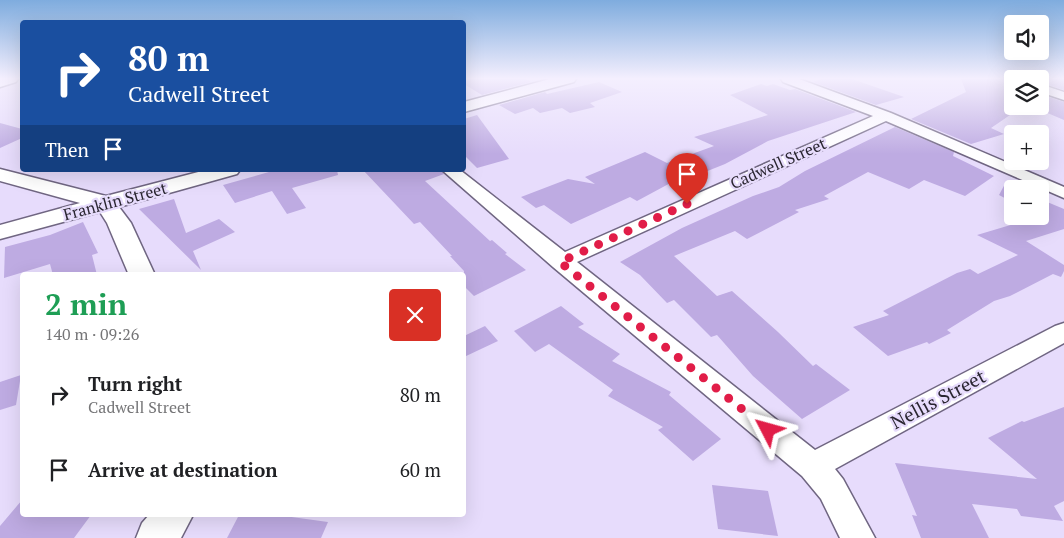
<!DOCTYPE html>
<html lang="en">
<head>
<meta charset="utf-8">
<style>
  body { margin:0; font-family:"PT Serif",serif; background:#f2f2f2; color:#202124; height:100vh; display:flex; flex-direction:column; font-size:19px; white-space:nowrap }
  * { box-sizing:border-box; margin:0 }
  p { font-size:16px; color:#757577 }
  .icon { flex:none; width:28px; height:28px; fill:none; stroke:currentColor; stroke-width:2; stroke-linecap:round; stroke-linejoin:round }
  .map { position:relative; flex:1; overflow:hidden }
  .side { position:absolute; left:20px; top:272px; width:446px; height:245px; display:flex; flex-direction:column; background:#fff; border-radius:5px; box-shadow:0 5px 20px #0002 }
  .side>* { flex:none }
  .guide { position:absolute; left:20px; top:20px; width:446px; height:152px; border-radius:5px; box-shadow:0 5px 20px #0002; background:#1a4fa0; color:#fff; overflow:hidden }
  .controls { position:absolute; left:1004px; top:15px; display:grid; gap:10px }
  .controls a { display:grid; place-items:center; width:45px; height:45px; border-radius:5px; background:#fff; box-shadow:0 5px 20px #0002; font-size:25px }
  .pin { position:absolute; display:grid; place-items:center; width:42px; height:42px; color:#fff; margin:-51px -21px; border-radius:50% 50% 50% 0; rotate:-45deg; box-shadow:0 0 5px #0007 }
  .pin .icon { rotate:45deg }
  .me { position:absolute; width:55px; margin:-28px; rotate:309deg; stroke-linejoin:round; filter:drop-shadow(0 0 4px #0008) }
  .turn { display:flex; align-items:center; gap:18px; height:105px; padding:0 25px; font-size:22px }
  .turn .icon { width:65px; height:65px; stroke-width:2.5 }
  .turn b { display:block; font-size:35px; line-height:42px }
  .then { display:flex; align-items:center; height:48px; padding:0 25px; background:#0003; gap:10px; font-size:19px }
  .round { display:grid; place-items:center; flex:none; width:52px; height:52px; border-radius:5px; background:#f2f2f2 }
  .overview { display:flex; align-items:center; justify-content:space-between; height:85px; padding:0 25px }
  h1 { font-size:30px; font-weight:700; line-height:38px; color:#1e9e55 }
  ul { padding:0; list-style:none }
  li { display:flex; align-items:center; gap:15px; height:75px; padding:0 25px }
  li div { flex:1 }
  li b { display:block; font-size:19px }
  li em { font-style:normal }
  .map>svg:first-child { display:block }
</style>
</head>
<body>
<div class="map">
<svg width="1064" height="538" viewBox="0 0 1064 538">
  <rect width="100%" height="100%" fill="#e7dcfc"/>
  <g fill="#beabe2">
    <polygon points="464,79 526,79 531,82 482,95 464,84"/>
    <polygon points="821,79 852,79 904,97 876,105 813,82"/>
    <polygon points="961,79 1012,79 1012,106 1023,106 991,128 1004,134 971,144 911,119 966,92"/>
    <polygon points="1040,79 1064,79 1064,90 1040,82"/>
    <polygon points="599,82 622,92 590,103 595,107 570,113 562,108 540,113 533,108 515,114 499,105 545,92 547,94"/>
    <polygon points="761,84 767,86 773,84 790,90 795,89 856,112 768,141 725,164 680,182 676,180 637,201 630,197 571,224 544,205 536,208 521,197 568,179 595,184 585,177 645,152 667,163 714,146 694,137 768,115 730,95"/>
    <polygon points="1040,94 1064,102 1064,120 1031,106 1040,106"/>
    <polygon points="477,115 509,159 477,168 464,155 464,119"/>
    <polygon points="0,123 22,129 22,138 0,148"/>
    <polygon points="895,127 954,152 953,156 994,176 965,196 924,180 909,189 868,172 824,196 829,199 795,210 799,212 747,239 735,231 674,256 717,296 732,291 778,332 813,366 816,364 850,390 802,419 753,376 717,335 711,337 674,300 667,303 640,275 620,262 682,228 753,196 779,187 805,171"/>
    <polygon points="276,170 337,170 338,175 292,188 306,208 287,214 272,191 235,203 223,185"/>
    <polygon points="363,170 440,170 444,174 425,181 490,241 492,240 507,253 505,254 526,270 474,296 464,286 464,271 450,256 452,256 420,222 414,224"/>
    <polygon points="1006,182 1019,189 1012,189 1012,202 999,195"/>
    <polygon points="174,199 186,233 219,219 235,232 193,251 201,270 139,209"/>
    <polygon points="1040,199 1064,209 1064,229 1026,241 1064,265 1064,271 1061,277 1053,274 1010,296 994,301 947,330 951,333 929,344 927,342 888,356 853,327 889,315 883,311 957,273 970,269 978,274 1018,255 977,235 1040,216"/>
    <polygon points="83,222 98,253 92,255 97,275 53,275 50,264 4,278 5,247 50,235"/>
    <polygon points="561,306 584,324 578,327 620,354 612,361 671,392 669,395 721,439 693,461 658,430 663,427 608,396 613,390 549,344 535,352 514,331"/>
    <polygon points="485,326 498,341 464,357 464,336"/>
    <polygon points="21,375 16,405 0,410 0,382"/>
    <polygon points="1064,407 1064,501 1054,506 1063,521 1021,516 1017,509 972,504 989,538 921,538 912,515 917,516 895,463 1037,479 988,438 1022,421 1024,422"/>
    <polygon points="712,485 768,491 778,536 718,529"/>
    <polygon points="22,500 22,515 91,515 74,538 0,538 0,526"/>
    <polygon points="239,515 277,515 328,522 321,538 227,538"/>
  </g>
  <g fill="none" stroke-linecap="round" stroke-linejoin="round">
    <g stroke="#706682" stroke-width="3">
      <g id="minor">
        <polygon points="0,79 18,79 16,82 0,87"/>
        <polygon points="781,79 799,79 891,113 1064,187 1064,198 886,121 577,262 815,450 1055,326 1064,323 1064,343 835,469 843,479 875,538 840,538 821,499 802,476 553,267 442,170 460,170 565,252 873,116 783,82"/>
        <polygon points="1040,84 1064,92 1064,100 1040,92"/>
      </g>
    </g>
    <g stroke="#706682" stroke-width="3">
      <g id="tertiary">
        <polygon points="550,79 576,79 574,82 464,112 464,102"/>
        <polygon points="0,169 106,196 206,170 240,170 237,174 119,207 131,223 155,275 129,275 107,223 100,212 0,239 0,225 80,203 0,181"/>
        <polygon points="149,515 193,515 181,538 136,538 142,523"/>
      </g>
    </g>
    <use href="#minor" fill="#fff" fill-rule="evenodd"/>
    <use href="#tertiary" fill="#fff" fill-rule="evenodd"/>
  </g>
  <linearGradient id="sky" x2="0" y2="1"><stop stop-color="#7facde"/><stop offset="0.51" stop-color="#f4effe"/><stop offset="1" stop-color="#f4effe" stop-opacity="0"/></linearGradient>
  <rect width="1064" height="154" fill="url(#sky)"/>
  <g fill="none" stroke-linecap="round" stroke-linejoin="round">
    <polyline stroke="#e11d48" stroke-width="9" stroke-dasharray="0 16.2" points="687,204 560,262 768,430"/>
  </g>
  <g text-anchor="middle" stroke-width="4.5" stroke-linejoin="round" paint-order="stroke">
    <g font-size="16" fill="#2a2631" stroke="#e7dcfc">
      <text transform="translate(778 163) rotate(-24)" y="6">Cadwell Street</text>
      <text transform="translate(115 201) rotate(-15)" y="6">Franklin Street</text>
    </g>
    <g font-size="19" fill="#2a2631" stroke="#e7dcfc">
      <text transform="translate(938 399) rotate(-28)" y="7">Nellis Street</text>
    </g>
  </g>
</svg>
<div class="controls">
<a><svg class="icon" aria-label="sound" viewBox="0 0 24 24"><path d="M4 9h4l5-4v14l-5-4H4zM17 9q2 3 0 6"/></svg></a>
<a><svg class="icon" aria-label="layers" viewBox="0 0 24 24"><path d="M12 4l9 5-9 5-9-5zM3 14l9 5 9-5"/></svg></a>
<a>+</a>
<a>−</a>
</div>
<div class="pin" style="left:687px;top:204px;background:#d93025"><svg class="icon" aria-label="arrive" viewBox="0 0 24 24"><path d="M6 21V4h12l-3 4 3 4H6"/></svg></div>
<svg class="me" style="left:768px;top:430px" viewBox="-20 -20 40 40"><path d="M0-17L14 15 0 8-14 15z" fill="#e11d48" stroke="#fff" stroke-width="4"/></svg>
<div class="guide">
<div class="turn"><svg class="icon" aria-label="right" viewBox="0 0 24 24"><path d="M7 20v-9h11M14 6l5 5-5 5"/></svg><div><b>80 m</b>Cadwell Street</div></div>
<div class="then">Then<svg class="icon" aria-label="arrive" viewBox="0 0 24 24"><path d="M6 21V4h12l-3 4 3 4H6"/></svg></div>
</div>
<section class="side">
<div class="overview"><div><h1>2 min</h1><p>140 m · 09:26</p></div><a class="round" style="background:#d93025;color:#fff"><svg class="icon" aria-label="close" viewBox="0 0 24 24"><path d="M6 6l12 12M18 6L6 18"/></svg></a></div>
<ul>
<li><svg class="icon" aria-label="right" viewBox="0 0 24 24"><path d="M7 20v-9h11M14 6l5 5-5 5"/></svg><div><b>Turn right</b><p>Cadwell Street</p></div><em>80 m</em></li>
<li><svg class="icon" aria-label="arrive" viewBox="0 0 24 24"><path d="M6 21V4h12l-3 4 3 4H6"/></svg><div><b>Arrive at destination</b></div><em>60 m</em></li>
</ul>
</section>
</div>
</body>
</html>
